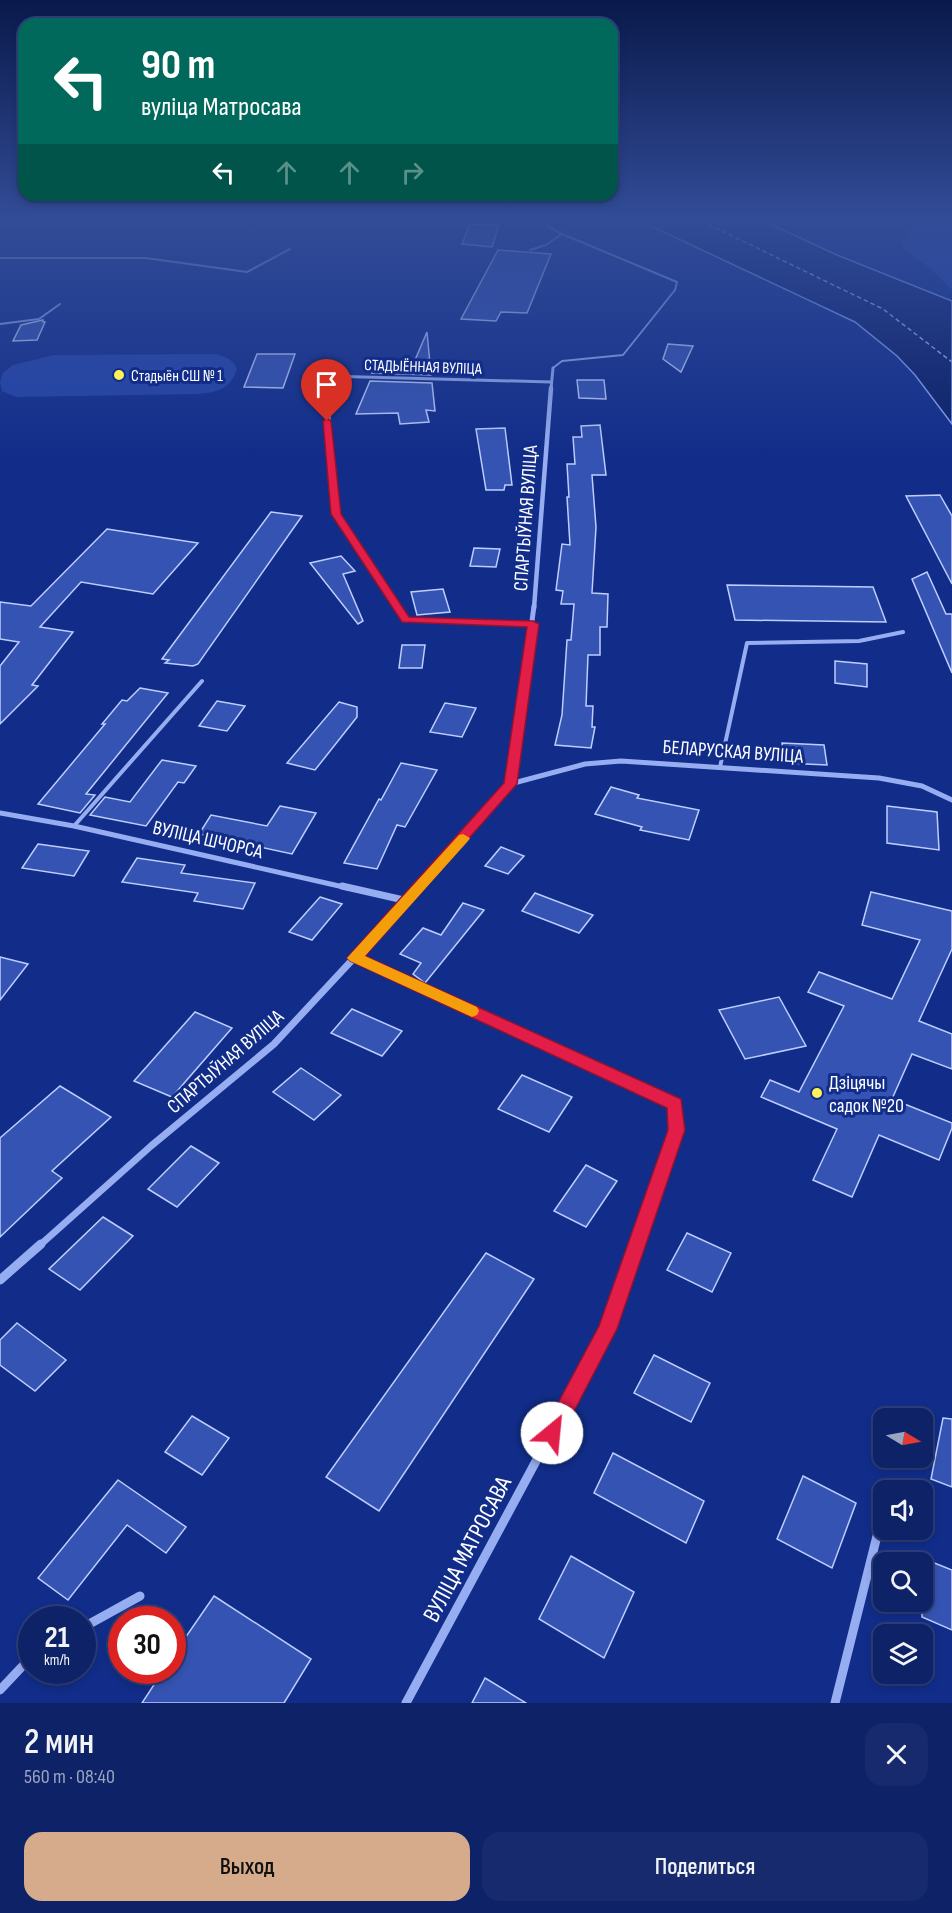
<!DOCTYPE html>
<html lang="ru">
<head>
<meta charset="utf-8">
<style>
  body { margin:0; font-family:"Sofia Sans Condensed",sans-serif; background:#162a6d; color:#f1f3f6; height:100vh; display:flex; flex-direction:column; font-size:22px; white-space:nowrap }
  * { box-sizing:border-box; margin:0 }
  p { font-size:20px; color:#9aa4c0 }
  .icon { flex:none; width:33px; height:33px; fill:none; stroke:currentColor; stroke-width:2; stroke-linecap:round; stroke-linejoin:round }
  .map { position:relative; height:1703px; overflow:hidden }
  .panel { display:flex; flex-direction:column; background:#0d2267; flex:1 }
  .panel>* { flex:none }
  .banner { position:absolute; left:18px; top:18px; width:600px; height:183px; border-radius:18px; box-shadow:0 3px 9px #0003,0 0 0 2px #2d3f7b; background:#00695c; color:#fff; overflow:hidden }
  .needle { width:39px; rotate:100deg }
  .fabs { position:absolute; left:873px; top:1408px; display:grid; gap:12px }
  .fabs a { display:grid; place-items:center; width:60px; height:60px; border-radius:12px; background:#0d2267; box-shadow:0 3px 9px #0003,0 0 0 2px #2d3f7b; font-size:30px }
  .speed { position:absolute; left:18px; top:1606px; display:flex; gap:12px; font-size:30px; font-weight:700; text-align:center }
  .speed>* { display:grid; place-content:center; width:78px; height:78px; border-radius:50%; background:#0d2267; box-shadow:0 3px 9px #0003,0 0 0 2px #2d3f7b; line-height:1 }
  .speed small { font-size:15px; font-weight:400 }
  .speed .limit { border:9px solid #d22; background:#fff; color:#111 }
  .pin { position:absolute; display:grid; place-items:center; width:51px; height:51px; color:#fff; margin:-62px -26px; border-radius:50% 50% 50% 0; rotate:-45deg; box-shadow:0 0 6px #0007 }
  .pin .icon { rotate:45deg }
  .me { position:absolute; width:66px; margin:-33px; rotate:28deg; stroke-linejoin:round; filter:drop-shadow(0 0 4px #0008) }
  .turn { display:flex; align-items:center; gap:21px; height:126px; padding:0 24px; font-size:27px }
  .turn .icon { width:78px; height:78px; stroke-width:2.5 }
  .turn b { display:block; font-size:42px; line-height:51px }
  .lanes { display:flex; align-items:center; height:57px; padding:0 24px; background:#0003; justify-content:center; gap:30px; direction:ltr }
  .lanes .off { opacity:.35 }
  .round { display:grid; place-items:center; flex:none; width:63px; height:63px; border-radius:18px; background:#162a6d }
  .overview { display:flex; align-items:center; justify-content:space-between; height:102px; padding:0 24px }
  h1 { font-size:36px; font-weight:600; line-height:45px }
  .cta { display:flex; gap:12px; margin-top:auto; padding:12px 24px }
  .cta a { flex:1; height:69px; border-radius:18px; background:#d6ab8b; color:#111; font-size:24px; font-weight:600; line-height:69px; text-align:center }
  .cta a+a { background:#162a6d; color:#f1f3f6 }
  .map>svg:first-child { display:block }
</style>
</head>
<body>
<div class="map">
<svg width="952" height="1703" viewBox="0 0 952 1703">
  <rect width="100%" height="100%" fill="#112d89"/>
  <g fill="#2344a9">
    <polygon points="918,218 952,218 952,290 933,271 905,250 902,242"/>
    <path d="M216 354C226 357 232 359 237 368 231 389 218 392 198 394L16 397 2 391 0 382 3 373 13 365 54 355Z"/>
  </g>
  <polygon fill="#0a1f65" stroke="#88a4f5" stroke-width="1.5" points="634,218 757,218 837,255 952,301 952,424 915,375 897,356 855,322"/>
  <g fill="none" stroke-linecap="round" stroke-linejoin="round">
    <polyline stroke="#a2b8f8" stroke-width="1.5" stroke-dasharray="4.5 3" stroke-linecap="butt" points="695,218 883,309 952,362"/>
  </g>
  <g fill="#3553b2" stroke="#bdcdfc" stroke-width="1.5">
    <polygon points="470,224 499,225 492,247 462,244"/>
    <polygon points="498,250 551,254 527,313 501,312 496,321 461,319"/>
    <polygon points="43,320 43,322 45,322 37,340 13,341 21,325"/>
    <polygon points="427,332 431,375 372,373 376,365 412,367"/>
    <polygon points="668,344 693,346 681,372 663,359"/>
    <polygon points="257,354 295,354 283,388 244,387"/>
    <polygon points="577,380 604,380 606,399 579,398"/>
    <polygon points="370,381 432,383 435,411 426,410 429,422 400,424 398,413 356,414"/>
    <polygon points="600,425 606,475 592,475 596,527 592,593 608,594 607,627 600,627 600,655 588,655 586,706 593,706 592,727 595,727 591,748 555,745 562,715 567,640 571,640 574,604 561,604 563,591 556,590 562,544 570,545 567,497 569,497 567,464 575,464 573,437 582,437 581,426"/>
    <polygon points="505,428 512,485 505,485 504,490 486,490 476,429"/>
    <polygon points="940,495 952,516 952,584 906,496"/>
    <polygon points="271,512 302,516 198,664 193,666 165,663 169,660 162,659"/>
    <polygon points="107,529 198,543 153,594 81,582 40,627 73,632 32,685 38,686 0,724 0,666 19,642 0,639 0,602 31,606"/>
    <polygon points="474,548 500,549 496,567 470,566"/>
    <polygon points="341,556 355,571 343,574 363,621 358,624 310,563"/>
    <polygon points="927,572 946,614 952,614 952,673 912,579"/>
    <polygon points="727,585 873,587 886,622 735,620"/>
    <polygon points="443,589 450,612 417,615 411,592"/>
    <polygon points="402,645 425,645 422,668 399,668"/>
    <polygon points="835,661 867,664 867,687 835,683"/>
    <polygon points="140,688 168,693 86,794 95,795 80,813 38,804 105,724 102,724 122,700 127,701"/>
    <polygon points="217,701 245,706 227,731 199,726"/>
    <polygon points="339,702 357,707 357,717 315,770 287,763"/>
    <polygon points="445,703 476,708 462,737 430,732"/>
    <polygon points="782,743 824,745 827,765 784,763"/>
    <polygon points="162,760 196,766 184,783 178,782 146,826 90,815 105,797 130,802"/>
    <polygon points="401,763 437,770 405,827 397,825 377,869 344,863 379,799 381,800"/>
    <polygon points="611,787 639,795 637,798 699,810 689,840 640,830 642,827 595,814"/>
    <polygon points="280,806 316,813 292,854 199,834 211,815 267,826"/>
    <polygon points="887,806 937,812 939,850 887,843"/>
    <polygon points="38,844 89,851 74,876 22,868"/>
    <polygon points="501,847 524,856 508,874 485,866"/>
    <polygon points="137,858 185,865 181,873 255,883 243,909 194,901 198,893 122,882"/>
    <polygon points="871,892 952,911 952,949 919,1021 952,1034 952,1069 912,1054 892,1099 952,1123 952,1128 939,1160 879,1135 852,1197 813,1180 837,1129 761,1097 770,1080 799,1092 844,1006 808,992 819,972 892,999 920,940 862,925"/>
    <polygon points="535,893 593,915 579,933 522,911"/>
    <polygon points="320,897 342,904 312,940 289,932"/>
    <polygon points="463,903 484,910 425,983 413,974 421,963 400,954 423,928 441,935"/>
    <polygon points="0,957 28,964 0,1000"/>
    <polygon points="779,997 806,1046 745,1059 719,1010"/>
    <polygon points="352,1009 402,1031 382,1056 331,1033"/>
    <polygon points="195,1012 232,1028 172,1097 134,1081"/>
    <polygon points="301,1068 341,1095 314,1120 273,1092"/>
    <polygon points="522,1075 572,1097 549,1132 498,1109"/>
    <polygon points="60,1086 111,1117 52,1171 62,1178 0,1237 0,1138"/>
    <polygon points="191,1146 219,1163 177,1207 148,1189"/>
    <polygon points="586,1165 617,1181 586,1227 554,1211"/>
    <polygon points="103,1217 133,1236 80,1290 49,1269"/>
    <polygon points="687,1233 731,1253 712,1292 667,1270"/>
    <polygon points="486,1253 534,1279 379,1511 326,1477"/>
    <polygon points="17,1323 66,1360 35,1391 0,1365 0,1340"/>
    <polygon points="654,1355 710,1383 691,1422 634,1393"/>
    <polygon points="192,1416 229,1438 202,1475 165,1452"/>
    <polygon points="943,1418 952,1419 952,1487 931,1479"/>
    <polygon points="613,1453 704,1501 686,1543 594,1493"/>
    <polygon points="803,1476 856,1503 832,1568 777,1539"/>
    <polygon points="118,1480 186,1527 166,1553 127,1525 68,1600 38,1578"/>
    <polygon points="571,1556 634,1592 604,1658 539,1619"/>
    <polygon points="922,1558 952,1570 952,1630 922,1617"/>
    <polygon points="214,1596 311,1659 284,1703 142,1703 163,1671 172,1671 172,1657"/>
    <polygon points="485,1678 526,1703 472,1703"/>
  </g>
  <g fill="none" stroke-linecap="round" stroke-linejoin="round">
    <g stroke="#97adf1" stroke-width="2">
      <polyline points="540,218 549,227 562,234 677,282 675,290 623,355 562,361 553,368"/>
      <polyline points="530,250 546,245 562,234"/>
      <polyline points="0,258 146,258 247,272 290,249"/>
      <polyline points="0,324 39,319 60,304"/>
    </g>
    <g stroke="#97adf1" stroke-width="4">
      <polyline points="720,767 747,643 859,641 903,632"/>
      <polyline points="74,826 202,681"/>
    </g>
    <g stroke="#97adf1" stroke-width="3">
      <polyline points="326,389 327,376 551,382"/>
      <polyline points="551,389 553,368"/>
    </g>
    <g stroke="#97adf1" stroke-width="4.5">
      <polyline points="326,388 336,514 398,608"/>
      <polyline points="534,608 551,388"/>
    </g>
    <g stroke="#97adf1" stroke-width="5">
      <polyline points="397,606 406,620 533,624"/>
      <polyline points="510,784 585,764 621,761 879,778 922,786 952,800"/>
      <polyline points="0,813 74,826 348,888"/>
      <polyline points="420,888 510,784 534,606"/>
    </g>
    <g stroke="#97adf1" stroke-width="7">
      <polyline points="342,886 408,901"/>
      <polyline points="355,958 675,1104 677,1130 636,1246"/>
      <polyline points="39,1246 151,1146 274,1044 421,886"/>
    </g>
    <g stroke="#97adf1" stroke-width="9">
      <polyline points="0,1280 41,1244"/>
      <polyline points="82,1628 140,1596"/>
      <polyline points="0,1690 32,1656"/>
      <polyline points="406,1703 607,1329 637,1244"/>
      <polyline points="835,1703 881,1520"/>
    </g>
  </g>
  <linearGradient id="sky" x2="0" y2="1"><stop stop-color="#09194b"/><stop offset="0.48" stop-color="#324c97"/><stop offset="1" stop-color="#324c97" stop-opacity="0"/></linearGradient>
  <rect width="952" height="456" fill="url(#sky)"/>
  <polygon fill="#e11d48" stroke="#92132f" stroke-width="1.5" points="327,418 331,421 341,514 409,617 533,621 539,624 517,784 365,956 681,1099 685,1130 617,1329 559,1440 552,1443 545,1440 542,1433 599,1326 668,1130 667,1108 350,961 347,958 504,783 527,627 402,622 331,514 323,421"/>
  <polygon fill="#f59e0b" points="463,834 470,838 468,841 365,956 477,1007 479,1011 477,1015 472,1017 350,961 347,958 459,835"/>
  <g fill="#fff157" stroke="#112d89" stroke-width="2">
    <circle cx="119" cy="375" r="6"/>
    <circle cx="817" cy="1093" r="6"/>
  </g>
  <g text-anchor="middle" stroke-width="6" stroke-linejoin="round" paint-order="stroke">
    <g font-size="16" fill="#fff" stroke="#112d89">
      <text transform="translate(423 366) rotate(2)" y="6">СТАДЫЁННАЯ ВУЛІЦА</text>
    </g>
    <g font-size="16" fill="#fff" stroke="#112d89" text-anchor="start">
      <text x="131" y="381">Стадыён СШ № 1</text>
    </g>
    <g font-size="20" fill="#fff" stroke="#112d89">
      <text transform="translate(525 518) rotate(-86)" y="7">СПАРТЫЎНАЯ ВУЛІЦА</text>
      <text transform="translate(733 751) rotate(4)" y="7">БЕЛАРУСКАЯ ВУЛІЦА</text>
      <text transform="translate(208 839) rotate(13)" y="7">ВУЛІЦА ШЧОРСА</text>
      <text transform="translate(225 1061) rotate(-41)" y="7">СПАРТЫЎНАЯ ВУЛІЦА</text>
    </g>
    <g font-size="20" fill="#fff" stroke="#112d89" text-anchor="start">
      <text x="829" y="1089">Дзіцячы<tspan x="829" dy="23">садок №20</tspan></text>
    </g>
    <g font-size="24" fill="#fff" stroke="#112d89">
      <text transform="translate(467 1549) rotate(-62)" y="8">ВУЛІЦА МАТРОСАВА</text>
    </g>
  </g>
</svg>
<div class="fabs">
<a><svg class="needle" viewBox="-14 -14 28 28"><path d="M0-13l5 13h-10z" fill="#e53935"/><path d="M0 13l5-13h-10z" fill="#9aa4c0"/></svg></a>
<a><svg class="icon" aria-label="sound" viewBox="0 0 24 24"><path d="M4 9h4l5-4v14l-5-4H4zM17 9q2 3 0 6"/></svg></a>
<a><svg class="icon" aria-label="search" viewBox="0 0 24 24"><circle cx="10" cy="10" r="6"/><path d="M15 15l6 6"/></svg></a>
<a><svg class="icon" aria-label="layers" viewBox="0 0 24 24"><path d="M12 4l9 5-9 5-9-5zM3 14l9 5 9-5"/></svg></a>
</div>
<div class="speed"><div>21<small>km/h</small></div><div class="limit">30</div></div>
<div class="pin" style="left:327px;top:421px;background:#d93025"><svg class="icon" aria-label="arrive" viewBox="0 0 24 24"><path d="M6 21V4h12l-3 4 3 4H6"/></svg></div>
<svg class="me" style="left:552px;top:1433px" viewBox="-20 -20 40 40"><circle r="19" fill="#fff"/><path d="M0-13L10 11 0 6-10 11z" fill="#e11d48"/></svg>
<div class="banner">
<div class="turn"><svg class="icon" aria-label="left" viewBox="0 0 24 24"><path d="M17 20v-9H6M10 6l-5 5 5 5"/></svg><div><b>90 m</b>вуліца Матросава</div></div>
<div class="lanes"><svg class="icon" aria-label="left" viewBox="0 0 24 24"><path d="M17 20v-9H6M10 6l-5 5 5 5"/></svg><svg class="icon off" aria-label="ahead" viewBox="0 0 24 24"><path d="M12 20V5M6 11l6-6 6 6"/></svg><svg class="icon off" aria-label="ahead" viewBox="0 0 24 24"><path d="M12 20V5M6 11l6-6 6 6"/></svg><svg class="icon off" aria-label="right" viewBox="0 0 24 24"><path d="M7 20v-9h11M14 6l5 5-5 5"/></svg></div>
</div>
</div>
<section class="panel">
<div class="overview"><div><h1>2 мин</h1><p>560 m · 08:40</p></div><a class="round"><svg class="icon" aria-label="close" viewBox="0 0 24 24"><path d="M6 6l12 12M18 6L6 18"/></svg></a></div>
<div class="cta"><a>Выход</a><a>Поделиться</a></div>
</section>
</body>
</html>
